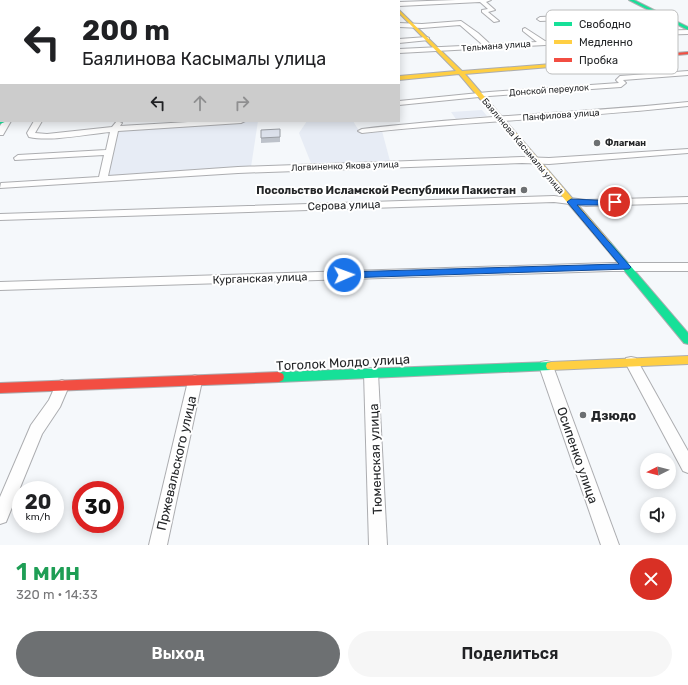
<!DOCTYPE html>
<html lang="ru">
<head>
<meta charset="utf-8">
<style>
  body { margin:0; font-family:Rubik,sans-serif; background:#f6f6f6; color:#202124; height:100vh; display:flex; flex-direction:column; font-size:15px; white-space:nowrap }
  * { box-sizing:border-box; margin:0 }
  p { font-size:13px; color:#757577 }
  .icon { flex:none; width:22px; height:22px; fill:none; stroke:currentColor; stroke-width:2; stroke-linecap:round; stroke-linejoin:round }
  .map { position:relative; height:545px; overflow:hidden }
  .sheet { display:flex; flex-direction:column; background:#fff; flex:1 }
  .sheet>* { flex:none }
  .top-card { position:absolute; left:0px; top:0px; width:400px; height:122px; box-shadow:0 2px 10px #0003; background:#fff; color:#202124; overflow:hidden }
  .needle { width:26px; rotate:264deg }
  .controls { position:absolute; left:640px; top:453px; display:grid; gap:8px }
  .controls a { display:grid; place-items:center; width:36px; height:36px; border-radius:50%; background:#fff; box-shadow:0 2px 10px #0003; font-size:20px }
  .speed { position:absolute; left:12px; top:481px; display:flex; gap:8px; font-size:20px; font-weight:700; text-align:center }
  .speed>* { display:grid; place-content:center; width:52px; height:52px; border-radius:50%; background:#fff; box-shadow:0 2px 10px #0003; line-height:1 }
  .speed small { font-size:10px; font-weight:400 }
  .speed .limit { border:6px solid #d22; background:#fff; color:#111 }
  .pin { position:absolute; display:grid; place-items:center; width:34px; height:34px; color:#fff; margin:-17px; border:2px solid #fff; border-radius:50%; box-shadow:0 1px 4px #0007 }
  .me { position:absolute; width:44px; margin:-22px; rotate:88deg; stroke-linejoin:round; filter:drop-shadow(0 0 3px #0008) }
  .turn { display:flex; align-items:center; gap:14px; height:84px; padding:0 16px; font-size:18px }
  .turn .icon { width:52px; height:52px; stroke-width:2.5 }
  .turn b { display:block; font-size:28px; line-height:34px }
  .lanes { display:flex; align-items:center; height:38px; padding:0 16px; background:#0003; justify-content:center; gap:20px; direction:ltr }
  .lanes .off { opacity:.35 }
  .round { display:grid; place-items:center; flex:none; width:42px; height:42px; border-radius:21px; background:#f6f6f6 }
  .overview { display:flex; align-items:center; justify-content:space-between; height:68px; padding:0 16px }
  h1 { font-size:24px; font-weight:600; line-height:30px; color:#1e9e55 }
  .button { display:flex; gap:8px; margin-top:auto; padding:8px 16px }
  .button a { flex:1; height:46px; border-radius:24px; background:#6d7072; color:#fff; font-size:16px; font-weight:600; line-height:46px; text-align:center }
  .button a+a { background:#f6f6f6; color:#202124 }
  .map>svg:first-child { display:block }
</style>
</head>
<body>
<div class="map">
<svg width="688" height="545" viewBox="0 0 688 545">
  <rect width="100%" height="100%" fill="#f5f8fb"/>
  <g fill="#e7ecf5">
    <polygon points="482,110 487,116 456,119 451,112"/>
    <polygon points="258,121 251,167 106,176 118,129"/>
    <polygon points="307,121 353,121 361,134 382,131 390,161 311,163 299,133"/>
  </g>
  <g fill="none" stroke-linecap="round" stroke-linejoin="round">
    <g stroke="#acadb0" stroke-width="2">
      <g id="street">
        <polygon points="456,0 491,0 486,2 495,10 488,12 499,21 494,22 482,12 482,10 488,9 480,2 399,6 399,2"/>
        <polygon points="612,14 631,16 664,15 667,17 664,19 631,20 612,18 540,21 537,19 540,17"/>
        <polygon points="461,21 478,33 490,44 537,42 523,31 523,29 525,28 545,41 638,36 651,31 688,30 688,34 652,35 639,40 399,53 399,49 483,45 460,25 422,28 399,27 399,23 422,24"/>
        <polygon points="427,37 429,38 429,40 399,43 399,39"/>
        <polygon points="0,47 1,47 0,52"/>
        <polygon points="688,71 688,75 623,80 626,83 621,87 489,96 399,105 399,101 489,92 619,83 616,80 620,76"/>
        <path d="M688 102V106C580 118 470 121 362 133L358 131 362 129C470 116 580 113 688 102Z"/>
        <polygon points="3,121 11,121 3,135 0,135 0,126"/>
        <path d="M34 121H42L35 133 47 134 112 127 117 121 122 123 120 126 205 121H245L241 123 118 131 108 176 238 167 522 157 549 158 688 149V153L549 164 522 163 238 173 0 188 1 183 99 177 104 155 15 160 14 158 18 155 106 150 110 132C87 134 51 142 29 137L27 133Z"/>
        <polygon points="554,196 586,200 688,197 688,203 586,206 554,202 0,220 0,214"/>
        <polygon points="610,263 688,263 688,271 610,271 0,290 0,282"/>
        <polygon points="631,357 636,358 688,451 688,473 683,471 625,362 626,358"/>
        <polygon points="546,361 551,362 553,366 619,545 601,545 539,366 541,362"/>
        <polygon points="371,368 376,369 378,373 387,545 369,545 364,373 366,369"/>
        <polygon points="195,375 200,377 202,381 167,545 149,545 188,381 190,377"/>
        <polygon points="62,380 67,382 69,386 60,407 42,434 6,522 0,524 0,497 31,425 49,400 57,382"/>
      </g>
    </g>
    <g stroke="#acadb0" stroke-width="2">
      <g id="fast">
        <polygon points="629,0 634,0 688,27 688,30"/>
        <polygon points="0,120 1,121 7,121 0,124"/>
        <polygon points="607,241 610,242 688,333 688,344 684,343 604,246 603,244"/>
        <polygon points="551,362 555,363 556,366 555,369 551,370 279,382 275,380 274,377 275,374 279,372"/>
      </g>
    </g>
    <g stroke="#acadb0" stroke-width="2">
      <g id="slow">
        <rect x="387" y="0" width="4" height="1"/>
        <polygon points="399,10 462,71 564,63 565,64 562,66 465,74 610,242 611,244 610,246 604,246 459,74 399,80 399,76 456,71 399,13"/>
        <polygon points="688,356 688,364 551,370 547,369 546,366 547,363 551,362"/>
      </g>
    </g>
    <g stroke="#acadb0" stroke-width="2">
      <g id="jam">
        <polygon points="688,52 688,54 562,66 559,64 562,62"/>
        <polygon points="279,372 283,374 284,377 283,380 279,382 0,393 0,383"/>
      </g>
    </g>
    <use href="#street" fill="#fefefe" fill-rule="evenodd"/>
    <use href="#fast" fill="#16e098" fill-rule="evenodd"/>
    <use href="#slow" fill="#ffcf43" fill-rule="evenodd"/>
    <use href="#jam" fill="#f24e42" fill-rule="evenodd"/>
  </g>
  <polygon fill="#bdc2ca" points="280,134 280,142 261,143 261,138"/>
  <polygon fill="#dce1eb" stroke="#9a9ea4" points="280,129 280,137 261,138 261,130"/>
  <polygon fill="#1a73e8" stroke="#114b97" points="571,199 618,201 618,204 615,205 577,205 629,265 631,267 629,269 344,278 339,275 344,272 619,264 568,203 567,202"/>
  <g fill="#6d7072" stroke="#fff" stroke-width="1.5">
    <circle cx="597" cy="143" r="4"/>
    <circle cx="524" cy="190" r="4"/>
    <circle cx="583" cy="415" r="4"/>
  </g>
  <g text-anchor="middle" stroke-width="4" stroke-linejoin="round" paint-order="stroke">
    <g font-size="9" fill="#242628" stroke="#fff">
      <text transform="translate(496 46) rotate(-4)" y="3">Тельмана улица</text>
      <text transform="translate(549 90) rotate(-4)" y="3">Донской переулок</text>
      <text transform="translate(561 115) rotate(-4)" y="3">Панфилова улица</text>
      <text transform="translate(523 146) rotate(50)" y="3">Баялинова Касымалы улица</text>
      <text transform="translate(345 166) rotate(-2)" y="3">Логвиненко Якова улица</text>
    </g>
    <g font-size="9" font-weight="bold" fill="#242628" stroke="#fff" text-anchor="start">
      <text x="605" y="146">Флагман</text>
    </g>
    <g font-size="11" font-weight="bold" fill="#242628" stroke="#fff" text-anchor="end">
      <text x="516" y="194">Посольство Исламской Республики Пакистан</text>
    </g>
    <g font-size="11" fill="#242628" stroke="#fff">
      <text transform="translate(344 205) rotate(-2)" y="4">Серова улица</text>
      <text transform="translate(260 278) rotate(-2)" y="4">Курганская улица</text>
    </g>
    <g font-size="13" fill="#242628" stroke="#fff">
      <text transform="translate(343 362) rotate(-3)" y="5">Тоголок Молдо улица</text>
      <text transform="translate(578 455) rotate(71)" y="5">Осипенко улица</text>
      <text transform="translate(375 459) rotate(-92)" y="5">Тюменская улица</text>
      <text transform="translate(176 463) rotate(-77)" y="5">Пржевальского улица</text>
    </g>
    <g font-size="13" font-weight="bold" fill="#242628" stroke="#fff" text-anchor="start">
      <text x="591" y="420">Дзюдо</text>
    </g>
  </g>
  <rect x="546" y="10" width="132" height="64" rx="6" fill="#fff" stroke="#bdbebe" stroke-width="1"/>
  <rect x="554" y="22" width="18" height="4" fill="#16e098"/>
  <rect x="554" y="40" width="18" height="4" fill="#ffcf43"/>
  <rect x="554" y="58" width="18" height="4" fill="#f24e42"/>
  <g font-size="11" fill="#242628">
    <text x="579" y="28">Свободно</text>
    <text x="579" y="46">Медленно</text>
    <text x="579" y="64">Пробка</text>
  </g>
</svg>
<div class="controls">
<a><svg class="needle" viewBox="-14 -14 28 28"><path d="M0-13l5 13h-10z" fill="#e53935"/><path d="M0 13l5-13h-10z" fill="#757577"/></svg></a>
<a><svg class="icon" aria-label="sound" viewBox="0 0 24 24"><path d="M4 9h4l5-4v14l-5-4H4zM17 9q2 3 0 6"/></svg></a>
</div>
<div class="speed"><div>20<small>km/h</small></div><div class="limit">30</div></div>
<div class="pin" style="left:615px;top:202px;background:#d93025"><svg class="icon" aria-label="arrive" viewBox="0 0 24 24"><path d="M6 21V4h12l-3 4 3 4H6"/></svg></div>
<svg class="me" style="left:344px;top:275px" viewBox="-20 -20 40 40"><circle r="17" fill="#1a73e8" stroke="#fff" stroke-width="3"/><path d="M0-11L8 9 0 5-8 9z" fill="#fff"/></svg>
<div class="top-card">
<div class="turn"><svg class="icon" aria-label="left" viewBox="0 0 24 24"><path d="M17 20v-9H6M10 6l-5 5 5 5"/></svg><div><b>200 m</b>Баялинова Касымалы улица</div></div>
<div class="lanes"><svg class="icon" aria-label="left" viewBox="0 0 24 24"><path d="M17 20v-9H6M10 6l-5 5 5 5"/></svg><svg class="icon off" aria-label="ahead" viewBox="0 0 24 24"><path d="M12 20V5M6 11l6-6 6 6"/></svg><svg class="icon off" aria-label="right" viewBox="0 0 24 24"><path d="M7 20v-9h11M14 6l5 5-5 5"/></svg></div>
</div>
</div>
<section class="sheet">
<div class="overview"><div><h1>1 мин</h1><p>320 m · 14:33</p></div><a class="round" style="background:#d93025;color:#fff"><svg class="icon" aria-label="close" viewBox="0 0 24 24"><path d="M6 6l12 12M18 6L6 18"/></svg></a></div>
<div class="button"><a>Выход</a><a>Поделиться</a></div>
</section>
</body>
</html>
